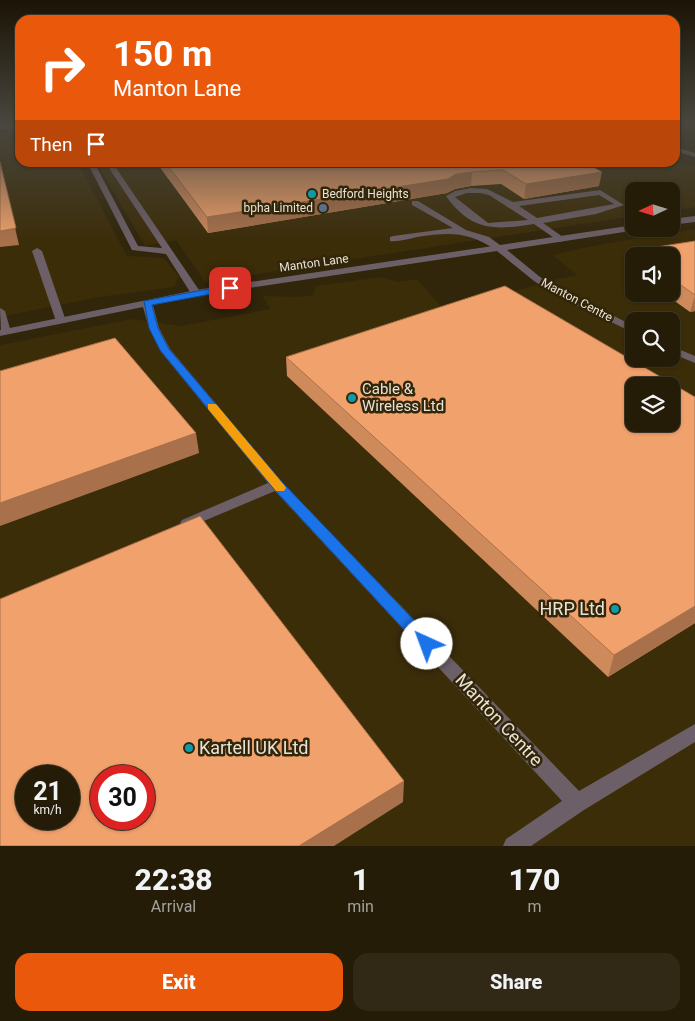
<!DOCTYPE html>
<html lang="en">
<head>
<meta charset="utf-8">
<style>
  body { margin:0; font-family:Roboto,sans-serif; background:#312916; color:#f1f3f6; height:100vh; display:flex; flex-direction:column; font-size:19px; white-space:nowrap }
  * { box-sizing:border-box; margin:0 }
  p { font-size:16px; color:#a3a19c }
  .icon { flex:none; width:28px; height:28px; fill:none; stroke:currentColor; stroke-width:2; stroke-linecap:round; stroke-linejoin:round }
  .map { position:relative; height:846px; overflow:hidden }
  .panel { display:flex; flex-direction:column; background:#251c08; flex:1 }
  .panel>* { flex:none }
  .hud { position:absolute; left:15px; top:15px; width:665px; height:152px; border-radius:15px; box-shadow:0 1px 4px #0004,0 0 0 1px #423a29; background:#ea580c; color:#fff; overflow:hidden }
  .needle { width:32px; rotate:266deg }
  .tools { position:absolute; left:625px; top:182px; display:grid; gap:10px }
  .tools a { display:grid; place-items:center; width:55px; height:55px; border-radius:10px; background:#251c08; box-shadow:0 1px 4px #0004,0 0 0 1px #423a29; font-size:25px }
  .speed { position:absolute; left:15px; top:765px; display:flex; gap:10px; font-size:25px; font-weight:700; text-align:center }
  .speed>* { display:grid; place-content:center; width:65px; height:65px; border-radius:50%; background:#251c08; box-shadow:0 1px 4px #0004,0 0 0 1px #423a29; line-height:1 }
  .speed small { font-size:12px; font-weight:400 }
  .speed .limit { border:8px solid #d22; background:#fff; color:#111 }
  .pin { position:absolute; display:grid; place-items:center; width:42px; height:42px; color:#fff; margin:-21px; border-radius:10px; box-shadow:0 2px 8px #0006 }
  .me { position:absolute; width:55px; margin:-28px; rotate:317deg; stroke-linejoin:round; filter:drop-shadow(0 0 4px #0008) }
  .turn { display:flex; align-items:center; gap:18px; height:105px; padding:0 15px; font-size:22px }
  .turn .icon { width:65px; height:65px; stroke-width:2.5 }
  .turn b { display:block; font-size:35px; line-height:42px }
  .then { display:flex; align-items:center; height:48px; padding:0 15px; background:#0003; gap:10px; font-size:19px }
  .eta { display:flex; justify-content:space-evenly; align-items:center; height:85px; text-align:center }
  .eta b { font-size:30px; font-weight:800; line-height:35px }
  .button { display:flex; gap:10px; margin-top:auto; padding:10px 15px }
  .button a { flex:1; height:58px; border-radius:15px; background:#ea580c; color:#fff; font-size:20px; font-weight:800; line-height:58px; text-align:center }
  .button a+a { background:#312916; color:#f1f3f6 }
  .map>svg:first-child { display:block }
</style>
</head>
<body>
<div class="map">
<svg width="695" height="846" viewBox="0 0 695 846">
  <rect width="100%" height="100%" fill="#31250a"/>
  <g fill="#3c2d09" fill-rule="evenodd">
    <polygon points="20,131 20,162 78,163 127,256 164,258 179,277 174,287 99,297 0,317 0,133"/>
    <polygon points="675,161 695,166 695,207 671,211 671,191 634,191 634,216 205,282 176,240 145,246 97,163 675,162"/>
    <path d="M695 229V846H0V345L132 319 181 326 270 309 263 296 299 297 313 295 316 286 381 277 397 282 417 279 445 311 553 280 577 275 552 255 597 245ZM634 256H671V294H634ZM634 321H671V359H634ZM634 386H671V424H634ZM26 776H69V819H26ZM101 776H144V819H101Z"/>
  </g>
  <g fill="none" stroke-linecap="round" stroke-linejoin="round">
    <g fill="#6c5f67" fill-rule="evenodd">
      <polygon points="20,124 20,128 0,130 0,126"/>
      <polygon points="87,162 94,162 138,246 162,248 105,162 112,162 201,293 200,295 192,295 166,254 132,250"/>
      <path d="M471 188 487 189 513 202 600 190 624 205 596 214 543 223 563 237V241L560 242 534 224C495 230 472 232 446 196L455 191ZM467 193H480L489 195 528 220 488 223 455 197ZM599 195 614 204 537 218 519 206Z"/>
      <path d="M412 201H418L466 230 489 237 504 248 496 250C468 231 449 232 417 237 408 239 398 242 390 241V237L393 236 453 228 412 205Z"/>
      <polygon points="37,248 42,251 66,321 65,323 57,323 56,321 32,251"/>
      <polygon points="0,308 5,311 11,332 10,334 2,334 1,332"/>
    </g>
    <g fill="#6c5f67" fill-rule="evenodd">
      <polygon points="695,216 695,222 671,225 671,219"/>
      <polygon points="634,225 634,229 637,230 507,250 540,277 565,292 634,326 634,333 557,296 534,281 497,251 196,296 153,305 159,328 170,349 282,482 579,791 695,724 695,742 584,810 531,846 503,846 506,839 562,801 275,491 192,526 182,526 180,523 182,520 268,483 161,352 149,328 143,307 0,336 0,330 196,290"/>
      <polygon points="671,346 695,356 695,363 671,353"/>
    </g>
    <polygon fill="#6c5f67" fill-rule="evenodd" points="675,147 695,153 695,157 675,151"/>
  </g>
  <g fill="#cf8a5c">
    <polygon points="156,162 584,162 599,186 524,199 501,184 471,186 455,189 447,193 208,233"/>
    <polygon points="695,241 695,311 690,312 665,294 671,294 671,256 634,256 634,271 629,267 632,251"/>
    <polygon points="286,357 695,397 695,623 608,677 287,376"/>
  </g>
  <g fill="#a9714b">
    <polygon points="0,162 19,245 0,247"/>
    <polygon points="472,172 471,186 455,189 447,193 208,233 207,217"/>
    <polygon points="602,172 599,186 524,199 526,184"/>
    <polygon points="695,294 695,311 690,312 695,295"/>
    <polygon points="196,433 199,453 0,526 0,503"/>
    <polygon points="695,606 695,623 608,677 614,655"/>
    <polygon points="404,781 403,802 334,846 299,846"/>
  </g>
  <g fill="#f1a16b" stroke="#a9714b" fill-rule="evenodd">
    <polygon points="0,162 16,228 0,231"/>
    <polygon points="165,162 584,162 602,172 526,184 503,170 472,172 456,174 448,179 207,217"/>
    <polygon points="695,241 695,295 671,278 671,256 640,256 632,251"/>
    <path d="M505 286 695 397V606L614 655 286 357ZM634 386H671V424H634Z"/>
    <polygon points="115,338 196,433 0,503 0,371"/>
    <path d="M200 516 404 781 299 846H0V599ZM26 776H69V819H26ZM101 776H144V819H101Z"/>
  </g>
  <linearGradient id="sky" x2="0" y2="1"><stop stop-color="#1b1406"/><stop offset="0.51" stop-color="#48463e"/><stop offset="1" stop-color="#48463e" stop-opacity="0"/></linearGradient>
  <rect width="695" height="242" fill="url(#sky)"/>
  <polygon fill="#1a73e8" stroke="#114b97" points="230,285 234,288 233,290 152,305 158,328 169,349 282,482 432,639 435,644 432,648 427,650 421,648 273,488 160,350 149,328 144,301"/>
  <polygon fill="#f59e0b" points="208,404 216,404 284,485 286,488 284,491 276,491 208,409"/>
  <g fill="#0f9aa8" stroke="#31250a" stroke-width="2">
    <circle cx="312" cy="194" r="5"/>
    <circle cx="352" cy="398" r="5"/>
    <circle cx="615" cy="609" r="5"/>
    <circle cx="189" cy="748" r="5"/>
  </g>
  <circle fill="#5c6f8a" stroke="#31250a" stroke-width="2" cx="323" cy="208" r="5"/>
  <g text-anchor="middle" stroke-width="5" stroke-linejoin="round" paint-order="stroke">
    <g font-size="12" fill="#eae2d3" stroke="#31250a" text-anchor="start">
      <text x="322" y="198">Bedford Heights</text>
      <text x="313" y="212" text-anchor="end">bpha Limited</text>
    </g>
    <g font-size="12" fill="#eae2d3" stroke="#31250a">
      <text transform="translate(314 263) rotate(-8)" y="4">Manton Lane</text>
      <text transform="translate(577 300) rotate(28)" y="4">Manton Centre</text>
    </g>
    <g font-size="15" fill="#eae2d3" stroke="#31250a" text-anchor="start">
      <text x="362" y="394">Cable &amp;<tspan x="362" dy="17">Wireless Ltd</tspan></text>
    </g>
    <g font-size="18" fill="#eae2d3" stroke="#31250a" text-anchor="end">
      <text x="605" y="615">HRP Ltd</text>
      <text x="199" y="754" text-anchor="start">Kartell UK Ltd</text>
    </g>
    <g font-size="18" fill="#eae2d3" stroke="#31250a">
      <text transform="translate(499 720) rotate(47)" y="6">Manton Centre</text>
    </g>
  </g>
</svg>
<div class="tools">
<a><svg class="needle" viewBox="-14 -14 28 28"><path d="M0-13l5 13h-10z" fill="#e53935"/><path d="M0 13l5-13h-10z" fill="#a3a19c"/></svg></a>
<a><svg class="icon" aria-label="sound" viewBox="0 0 24 24"><path d="M4 9h4l5-4v14l-5-4H4zM17 9q2 3 0 6"/></svg></a>
<a><svg class="icon" aria-label="search" viewBox="0 0 24 24"><circle cx="10" cy="10" r="6"/><path d="M15 15l6 6"/></svg></a>
<a><svg class="icon" aria-label="layers" viewBox="0 0 24 24"><path d="M12 4l9 5-9 5-9-5zM3 14l9 5 9-5"/></svg></a>
</div>
<div class="speed"><div>21<small>km/h</small></div><div class="limit">30</div></div>
<div class="pin" style="left:230px;top:288px;background:#d93025"><svg class="icon" aria-label="arrive" viewBox="0 0 24 24"><path d="M6 21V4h12l-3 4 3 4H6"/></svg></div>
<svg class="me" style="left:427px;top:644px" viewBox="-20 -20 40 40"><circle r="19" fill="#fff"/><path d="M0-13L10 11 0 6-10 11z" fill="#1a73e8"/></svg>
<div class="hud">
<div class="turn"><svg class="icon" aria-label="right" viewBox="0 0 24 24"><path d="M7 20v-9h11M14 6l5 5-5 5"/></svg><div><b>150 m</b>Manton Lane</div></div>
<div class="then">Then<svg class="icon" aria-label="arrive" viewBox="0 0 24 24"><path d="M6 21V4h12l-3 4 3 4H6"/></svg></div>
</div>
</div>
<section class="panel">
<div class="eta">
<div><b>22:38</b><p>Arrival</p></div>
<div><b>1</b><p>min</p></div>
<div><b>170</b><p>m</p></div>
</div>
<div class="button"><a>Exit</a><a>Share</a></div>
</section>
</body>
</html>
